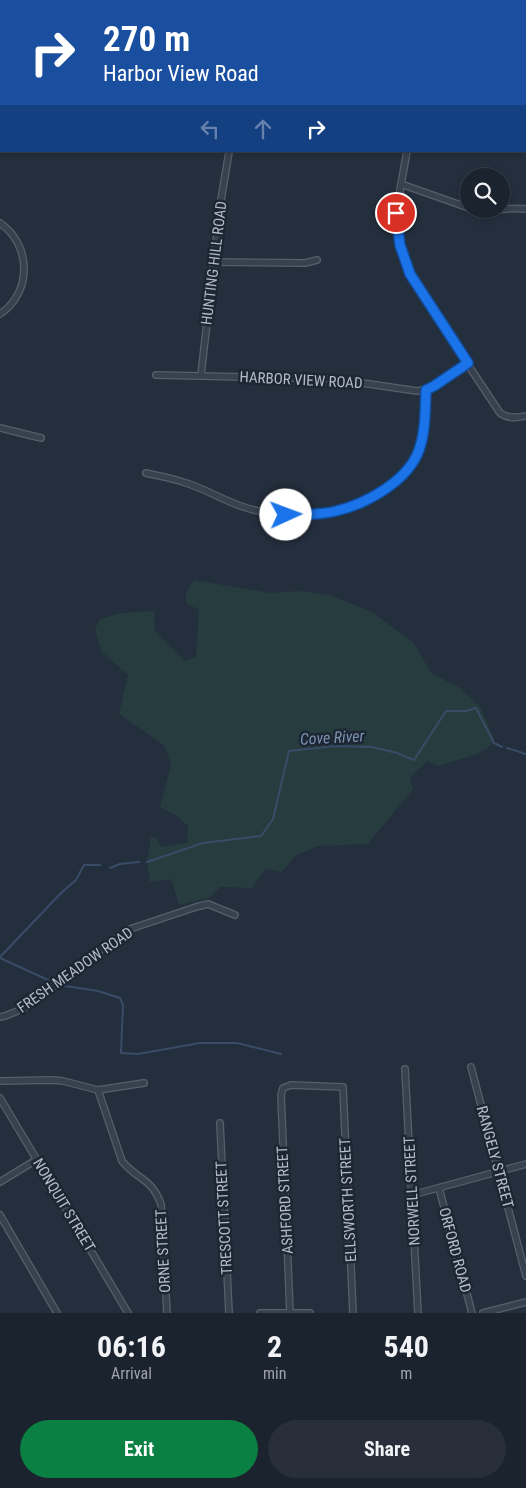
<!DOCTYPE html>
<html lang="en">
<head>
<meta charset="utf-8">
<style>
  body { margin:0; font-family:"Roboto Condensed",sans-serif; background:#282f3a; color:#f1f3f6; height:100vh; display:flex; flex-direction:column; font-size:19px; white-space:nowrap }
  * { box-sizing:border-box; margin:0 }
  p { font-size:16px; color:#a0a4aa }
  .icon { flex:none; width:28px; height:28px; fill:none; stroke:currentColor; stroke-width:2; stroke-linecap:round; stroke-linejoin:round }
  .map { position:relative; height:1313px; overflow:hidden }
  .side { display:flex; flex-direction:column; background:#1b232e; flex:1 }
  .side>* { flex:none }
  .guide { position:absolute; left:0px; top:0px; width:526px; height:152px; box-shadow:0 2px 8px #0003,0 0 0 1px #39404a; background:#1a4fa0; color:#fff; overflow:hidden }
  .tools { position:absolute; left:460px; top:168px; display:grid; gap:10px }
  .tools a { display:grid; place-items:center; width:50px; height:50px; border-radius:50%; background:#1b232e; box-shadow:0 2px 8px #0003,0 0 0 1px #39404a; font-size:25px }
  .pin { position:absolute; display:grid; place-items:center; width:42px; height:42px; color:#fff; margin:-21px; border:2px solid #fff; border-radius:50%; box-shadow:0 1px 5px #0007 }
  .me { position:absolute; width:55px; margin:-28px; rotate:88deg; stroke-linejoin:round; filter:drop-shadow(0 0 4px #0008) }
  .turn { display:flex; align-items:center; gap:18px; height:105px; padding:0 20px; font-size:22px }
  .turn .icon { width:65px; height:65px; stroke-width:2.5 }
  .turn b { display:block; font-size:35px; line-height:42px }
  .lanes { display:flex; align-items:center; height:48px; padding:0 20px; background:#0003; justify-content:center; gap:25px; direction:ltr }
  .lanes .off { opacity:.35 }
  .eta { display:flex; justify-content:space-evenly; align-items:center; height:85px; text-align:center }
  .eta b { font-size:30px; font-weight:700; line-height:35px }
  .cta { display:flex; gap:10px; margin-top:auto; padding:10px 20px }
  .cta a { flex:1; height:58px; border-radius:30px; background:#0b8043; color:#fff; font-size:20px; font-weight:700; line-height:58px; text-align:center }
  .cta a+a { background:#282f3a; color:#f1f3f6 }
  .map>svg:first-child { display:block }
</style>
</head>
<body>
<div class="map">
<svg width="526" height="1313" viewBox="0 0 526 1313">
  <rect width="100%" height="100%" fill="#242f3e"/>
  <polygon fill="#263c3f" points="194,580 270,593 300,591 329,595 372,612 414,643 431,673 460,688 480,707 494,738 494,743 481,753 437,766 428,761 410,777 413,789 368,844 318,846 295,856 282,872 265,869 252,888 220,887 209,898 179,905 171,879 150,882 147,862 151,837 155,837 161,847 187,843 188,826 177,816 160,807 171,765 165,746 119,714 128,675 101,651 95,629 100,619 121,613 154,611 155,631 185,661 196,657 199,610 186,603 186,593"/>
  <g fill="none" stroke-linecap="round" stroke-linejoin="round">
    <g stroke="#394c67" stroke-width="2">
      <polyline points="507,748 526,754"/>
      <polyline points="147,862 203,843 261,836 273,819 289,751 335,746 372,747 397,753 414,760 446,711 466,711 476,708 494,743 502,747"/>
      <polyline points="110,868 120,864 139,862"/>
      <polyline points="0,957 62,892 76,880 84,865 100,865"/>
      <polyline points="0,958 48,980"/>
      <polyline points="65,986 98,991 120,998 123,1005 121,1053 138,1054 200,1043 237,1043 281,1054"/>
    </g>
    <g stroke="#565f6c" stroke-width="8">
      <g id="minor">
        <polyline points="74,0 75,1"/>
        <polyline points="271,0 272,1"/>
        <polyline points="525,69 526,69"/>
        <path d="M407 151 396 213 398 234 406 264 417 288 500 413C508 419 517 418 526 416"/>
        <polyline points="401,184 469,208"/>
        <path d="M470 209C489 214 508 206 526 209"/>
        <path d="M0 223C32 245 32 293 0 314"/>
        <polyline points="213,262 305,263 317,260"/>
        <path d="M156 375 335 379 417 391C436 388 452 374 468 363"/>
        <polyline points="201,375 221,200 229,152"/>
        <polyline points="0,428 41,438"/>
        <path d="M146 473C159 476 171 478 183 482 205 488 225 502 247 508 293 522 340 516 382 491 397 481 410 469 418 453 427 434 425 410 426 389"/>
        <polyline points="0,1017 5,1016 25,1008 127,930 196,907 208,904 235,915"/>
        <polyline points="471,1067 526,1276"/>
        <polyline points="405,1069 418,1313"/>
        <polyline points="0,1081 52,1080 63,1081 98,1090 144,1083"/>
        <path d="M98 1090 122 1161C137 1180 151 1177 161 1204L167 1313"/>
        <polyline points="0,1098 128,1313"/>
        <polyline points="220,1123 229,1313"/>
        <polyline points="0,1182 36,1160"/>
        <polyline points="439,1188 472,1313"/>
        <polyline points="412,1195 526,1164"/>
        <polyline points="0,1215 57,1313"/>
        <polyline points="260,1313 310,1313"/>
        <polyline points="290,1313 281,1095 283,1088 291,1085 343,1087 353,1313"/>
        <polyline points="483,1313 526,1302"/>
      </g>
    </g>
    <use href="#minor" stroke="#38414e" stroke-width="5.5"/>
  </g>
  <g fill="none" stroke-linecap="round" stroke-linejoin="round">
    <g stroke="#114b97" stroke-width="12">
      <path id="route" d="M286 515C303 515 320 515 336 511 366 504 408 481 419 450 426 430 425 410 426 390L434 386 468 363 410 274 400 245 396 213"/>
    </g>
    <use href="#route" stroke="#1a73e8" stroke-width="9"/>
  </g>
  <g text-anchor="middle" stroke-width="5" stroke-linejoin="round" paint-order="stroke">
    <g font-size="15" fill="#b4bcc9" stroke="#1d2633">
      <text transform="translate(214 263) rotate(-83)" y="5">HUNTING HILL ROAD</text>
      <text transform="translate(301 380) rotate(3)" y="5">HARBOR VIEW ROAD</text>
      <text transform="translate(75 970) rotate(-35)" y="5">FRESH MEADOW ROAD</text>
      <text transform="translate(495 1157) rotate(75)" y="5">RANGELY STREET</text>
      <text transform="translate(412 1191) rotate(-93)" y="5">NORWELL STREET</text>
      <text transform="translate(285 1200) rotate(-93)" y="5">ASHFORD STREET</text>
      <text transform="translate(348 1200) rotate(-93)" y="5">ELLSWORTH STREET</text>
      <text transform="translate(64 1205) rotate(59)" y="5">NONQUIT STREET</text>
      <text transform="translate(224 1218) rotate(-93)" y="5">TRESCOTT STREET</text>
      <text transform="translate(455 1250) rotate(75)" y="5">ORFORD ROAD</text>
      <text transform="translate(163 1251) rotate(-93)" y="5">ORNE STREET</text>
    </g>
    <g font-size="16" font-style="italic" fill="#7c92b1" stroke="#1d2633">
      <text transform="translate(332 737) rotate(-3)" y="6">Cove River</text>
    </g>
  </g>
</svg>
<div class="tools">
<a><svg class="icon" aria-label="search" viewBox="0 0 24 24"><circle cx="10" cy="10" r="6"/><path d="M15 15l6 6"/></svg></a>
</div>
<div class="pin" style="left:396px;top:213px;background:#d93025"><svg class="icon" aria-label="arrive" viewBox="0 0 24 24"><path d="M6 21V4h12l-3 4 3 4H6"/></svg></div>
<svg class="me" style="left:286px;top:515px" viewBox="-20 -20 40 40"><circle r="19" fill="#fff"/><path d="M0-13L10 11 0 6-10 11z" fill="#1a73e8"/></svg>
<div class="guide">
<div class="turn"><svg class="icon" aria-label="right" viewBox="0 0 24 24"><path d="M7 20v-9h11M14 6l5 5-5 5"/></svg><div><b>270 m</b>Harbor View Road</div></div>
<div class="lanes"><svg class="icon off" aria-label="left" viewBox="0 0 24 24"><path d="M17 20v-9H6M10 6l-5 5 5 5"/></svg><svg class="icon off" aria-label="ahead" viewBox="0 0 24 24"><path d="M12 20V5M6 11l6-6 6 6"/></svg><svg class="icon" aria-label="right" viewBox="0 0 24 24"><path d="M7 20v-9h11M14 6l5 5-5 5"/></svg></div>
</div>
</div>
<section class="side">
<div class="eta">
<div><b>06:16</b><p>Arrival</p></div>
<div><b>2</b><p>min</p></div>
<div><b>540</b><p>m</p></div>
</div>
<div class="cta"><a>Exit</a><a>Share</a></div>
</section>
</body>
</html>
